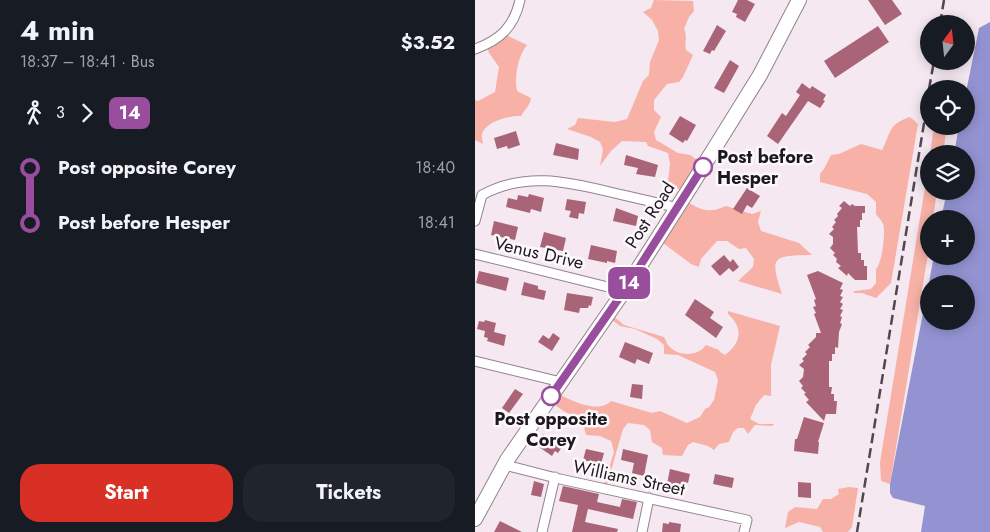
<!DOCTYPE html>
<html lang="en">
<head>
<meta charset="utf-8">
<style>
  body { margin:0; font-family:Jost,sans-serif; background:#20242c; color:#f1f3f6; height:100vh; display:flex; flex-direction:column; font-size:19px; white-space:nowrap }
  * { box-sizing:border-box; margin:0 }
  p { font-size:16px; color:#9ea1a6 }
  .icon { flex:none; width:28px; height:28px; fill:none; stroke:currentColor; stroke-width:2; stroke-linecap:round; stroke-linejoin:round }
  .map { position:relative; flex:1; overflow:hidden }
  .panel { display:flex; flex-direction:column; background:#171b24; width:475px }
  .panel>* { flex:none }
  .badge { padding:0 10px; border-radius:8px; font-size:18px; line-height:32px }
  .needle { width:32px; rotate:15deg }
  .buttons { position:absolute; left:445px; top:15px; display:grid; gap:10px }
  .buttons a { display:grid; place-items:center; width:55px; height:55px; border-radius:50%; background:#171b24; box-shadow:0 2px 12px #0003; font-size:25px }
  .map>.badge { position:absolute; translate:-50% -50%; box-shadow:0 0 0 2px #fff }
  .legs { display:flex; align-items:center; gap:8px; height:55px; padding:0 20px; font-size:16px }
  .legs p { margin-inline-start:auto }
  .headline { display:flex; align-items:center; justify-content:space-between; height:85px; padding:0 20px }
  h1 { font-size:28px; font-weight:700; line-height:38px }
  .cta { display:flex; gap:10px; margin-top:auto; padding:10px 20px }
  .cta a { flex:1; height:58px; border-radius:20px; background:#d93025; color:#fff; font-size:20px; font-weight:700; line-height:58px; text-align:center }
  .cta a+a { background:#20242c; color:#f1f3f6 }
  ul { padding:0 20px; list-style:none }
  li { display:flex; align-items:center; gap:18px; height:55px; font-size:19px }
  li i { display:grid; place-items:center; width:8px; height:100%; margin:0 6px; background:currentColor }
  li i::after { content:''; width:12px; height:12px; margin:-6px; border:4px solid; border-radius:50%; background:#171b24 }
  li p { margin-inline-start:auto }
  li:first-child i { background:linear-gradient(#0000 50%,currentColor 0) }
  li:last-child i { background:linear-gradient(currentColor 50%,#0000 0) }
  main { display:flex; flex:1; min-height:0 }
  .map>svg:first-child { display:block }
  .green { fill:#f8b1a6 }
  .water { fill:#9393d2; fill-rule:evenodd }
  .building { fill:#aa6477 }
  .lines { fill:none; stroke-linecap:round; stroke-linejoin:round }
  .street-casing { stroke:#8f838c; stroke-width:11 }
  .primary-casing { stroke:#8f838c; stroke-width:16 }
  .street { stroke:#fff; stroke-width:9 }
  .primary { stroke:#fff; stroke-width:14 }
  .rail { stroke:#4f484e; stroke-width:2.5; stroke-dasharray:10 5; stroke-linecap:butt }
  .line-1-casing { stroke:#fff; stroke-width:11 }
  .line-1 { stroke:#994d9d; stroke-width:8 }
  .stop-1-dot { fill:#fff; stroke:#994d9d; stroke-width:2.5 }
  .labels { text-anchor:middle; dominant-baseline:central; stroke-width:5; stroke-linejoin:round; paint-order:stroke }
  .stop-label { font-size:18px; font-weight:bold; fill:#1d181c; stroke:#fdf8fc; text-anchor:start }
  .street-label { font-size:18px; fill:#1d181c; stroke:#fdf8fc }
</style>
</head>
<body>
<main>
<section class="panel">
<div class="headline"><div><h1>4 min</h1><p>18:37 – 18:41 · Bus</p></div><b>$3.52</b></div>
<div class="legs"><svg class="icon" aria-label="walk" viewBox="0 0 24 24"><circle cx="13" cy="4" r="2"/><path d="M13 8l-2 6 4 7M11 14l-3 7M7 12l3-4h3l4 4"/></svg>3<svg class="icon" aria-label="forward" viewBox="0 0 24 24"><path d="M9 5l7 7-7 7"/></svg><b class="badge" style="background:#994d9d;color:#fff">14</b></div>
<ul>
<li><i style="color:#994d9d"></i><b>Post opposite Corey</b><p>18:40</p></li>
<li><i style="color:#994d9d"></i><b>Post before Hesper</b><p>18:41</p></li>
</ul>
<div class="cta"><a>Start</a><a>Tickets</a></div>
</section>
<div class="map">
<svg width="515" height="532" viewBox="0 0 515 532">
  <rect width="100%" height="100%" fill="#f5e8f1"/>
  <path class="green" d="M179 0 218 1 219 11 214 17 209 29C213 38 209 41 211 50L218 55 208 77 204 82 192 84 179 100V110L186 117 179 132 181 140 203 153 215 155 228 164 209 193 193 181 195 164 193 153 173 146 171 142 147 141 136 151 125 166 128 149 125 142 116 137 92 129 100 125 103 118 140 122 152 119 168 81 174 75 175 62 184 40 183 31 177 20 168 12 176 8Z
    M29 34 52 45C43 56 39 77 42 91L56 98C55 106 50 109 46 116 35 115 9 122 7 135 6 138 8 141 8 144L0 140V100L3 101 20 92 24 67 14 53 11 43Z
    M435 117 443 124 416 283 401 298 387 293H378L380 291 396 289 401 283V269C407 263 411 232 408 224 407 221 403 217 401 214V202L392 194 345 182V174L349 169 356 155 364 154 386 144 407 150C416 133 413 124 435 117Z
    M459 126H472L468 154H455Z
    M454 163V191H462L458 219H454V250L450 272 415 484 406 481 405 462Z
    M209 199C224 210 233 214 251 206L277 214 286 211 283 222 286 231 324 243 337 255C298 256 294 255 307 294L263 281 278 267 279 259 271 248 264 249 252 241H242L226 259 224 267 216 264 184 240Z
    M253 311 305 326 296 365V396L289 395 281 405 275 419 284 424H299L297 426 280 425 273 434 269 428H263L258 432 254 442 244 444 239 450 233 446 218 442 213 445 207 456 188 455 187 448 177 442 175 430 169 425 153 423 148 429 131 488 128 487 139 452 136 441 125 436 111 435 107 419 90 412 73 400 79 391C92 399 123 415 136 401L177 413 185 411 212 423 225 417 230 409 234 407 239 400 243 380 240 372 203 355 189 354V345L182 339 160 329 145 326 132 316 136 314 149 325 189 337C191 340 192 345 195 347 205 357 223 356 231 345L244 350 245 352 250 355C266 343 269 328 253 314Z
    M374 487 383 488 377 527 373 532H348L345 527 324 522 310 528 313 512 320 507 342 509 348 499H356L364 494 363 489Z"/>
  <path class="water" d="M515 22V532H446L450 506 418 498 415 493V484L459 256H491V219H466L472 191H491V154H479L484 126H491V92L504 28ZM454 284H491V321H454Z"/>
  <path class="building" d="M263 0H272L280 4 270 22 261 17 262 14 257 12Z
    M393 0H417L427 14 410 25Z
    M242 25 251 31 239 51 237 50 235 54 228 51Z
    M403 26 414 42 360 78 349 61Z
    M255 60 264 66 249 93 239 88Z
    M327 83 335 89 337 86 351 95 348 100 350 101 345 108 333 101 303 144 292 136 307 113 311 116 325 95 321 92Z
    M205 116 221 125 212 141 210 140 208 143 194 134Z
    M41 131 45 145 33 149 32 146 22 149 19 138Z
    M81 143 104 149 103 160 78 155Z
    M151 155 183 165 180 177 161 174 163 168 149 165Z
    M272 188 285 196 277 208 272 205 267 214 258 209Z
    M54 194 69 198 66 212 56 209 55 213 31 207 33 198 42 200 43 195 53 197Z
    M92 199 111 202 109 214 104 213 103 219 94 217 96 211 90 210Z
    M369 201 375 206 377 204 380 206H390V213H387V220H385V227H382L383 253H386V260H389V266H392V280H380L373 273 372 276 363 268 366 266 361 262 362 259 358 255 360 253 355 248 358 244V237L354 234 359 229 357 227 361 222 359 220 363 216 362 214 367 208 364 206Z
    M141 208 163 216 161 226 138 221Z
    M19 221 43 227 40 240 16 235Z
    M69 232 91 238 88 251 65 247Z
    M116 245 142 251 140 263 132 261V263L113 259Z
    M249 255 255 262 258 259 264 267 258 272 254 268 245 276 236 266Z
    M4 271 34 278 31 291 1 283Z
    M343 271 368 283 365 289 368 290 365 296 368 297 365 302 368 304 365 309 368 310 365 316 367 317 365 323 367 324 364 332 363 348 360 347V354H357V361H354V387H357L356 394H359V401H362L361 414H351L349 421 331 402 334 400 329 394 331 393 326 388 328 386 324 381 328 377 329 369 324 365 329 361 327 359 332 354 330 352 335 347 333 345 341 337V333H346L339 314 341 313 338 307 341 306 339 300 341 299 332 275Z
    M49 282 63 286V289L71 291 69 300 46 295Z
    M92 293 118 297 116 306 114 305 113 308H105L104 313 89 310Z
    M220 299 239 312 235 318 248 327 241 338 210 315Z
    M10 320 21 323 19 332 31 335 29 346 12 341 13 338 9 337 10 331 2 329 4 321 9 322Z
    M78 333 85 338 77 351 63 342 68 335 74 339Z
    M150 342 178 353 174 364 162 359 160 364 144 357Z
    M157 384 168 385 167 399 155 397Z
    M40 389 48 394 34 413 27 408Z
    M329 417 349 423 343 442H344L343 454 319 451 320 439H322Z
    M68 434 87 447 83 453 80 451 77 456 61 445Z
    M111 449 129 453 126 464 108 460Z
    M148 449 173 455 169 476 157 473 159 463 146 460Z
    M195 469 215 474 213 483 208 482 206 488 192 484Z
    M240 474 259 478 257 488 238 484Z
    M59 481 69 484 66 497 56 495Z
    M323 482 336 483V498L323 497Z
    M88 486 124 494 122 502 145 507 147 499 162 502 158 519 113 509 110 522 143 529 142 532H97L103 505 84 501Z
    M25 521 47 532H19Z
    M194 522 206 524 205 532H187L188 523 194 524Z"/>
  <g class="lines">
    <defs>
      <path id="street" d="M0 49C25 40 39 27 45 0
        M0 221 7 195C49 172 90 181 135 192 157 197 180 202 203 208
        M0 254 149 291
        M0 361 86 382
        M30 465 85 479 272 520 269 532
        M67 532 80 477
        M167 532 174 498"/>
      <path id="primary" d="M0 519 32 460 149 291 216 186 285 75 324 0"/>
    </defs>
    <use href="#street" class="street-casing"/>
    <use href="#primary" class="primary-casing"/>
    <use href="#street" class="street"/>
    <use href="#primary" class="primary"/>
    <path class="rail" d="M465 24 469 0
      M454 89 459 61
      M382 532 454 93"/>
  </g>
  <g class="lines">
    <defs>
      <path id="line-1" d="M76 396 149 291 228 167"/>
    </defs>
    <use href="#line-1" class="line-1-casing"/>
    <use href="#line-1" class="line-1"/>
  </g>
  <g class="stop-1-dot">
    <circle cx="228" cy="167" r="9"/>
    <circle cx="76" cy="396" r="9"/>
  </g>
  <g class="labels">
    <g class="stop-label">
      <text x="242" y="157">Post before<tspan x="242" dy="21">Hesper</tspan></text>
      <text x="76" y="419" text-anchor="middle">Post opposite<tspan x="76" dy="21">Corey</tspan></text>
    </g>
    <g class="street-label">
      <text transform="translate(175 215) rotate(-57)">Post Road</text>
      <text transform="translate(64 253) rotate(13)">Venus Drive</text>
      <text transform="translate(154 478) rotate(12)">Williams Street</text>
    </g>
  </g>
</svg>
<div class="buttons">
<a><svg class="needle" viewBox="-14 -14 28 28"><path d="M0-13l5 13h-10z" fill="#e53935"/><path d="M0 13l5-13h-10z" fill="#9ea1a6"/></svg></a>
<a><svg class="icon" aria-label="locate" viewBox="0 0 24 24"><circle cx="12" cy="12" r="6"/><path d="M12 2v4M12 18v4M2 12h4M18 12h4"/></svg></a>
<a><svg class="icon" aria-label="layers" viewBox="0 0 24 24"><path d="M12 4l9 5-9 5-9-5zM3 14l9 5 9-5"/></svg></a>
<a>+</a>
<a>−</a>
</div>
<b class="badge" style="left:154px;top:283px;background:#994d9d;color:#fff">14</b>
</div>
</main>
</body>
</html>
